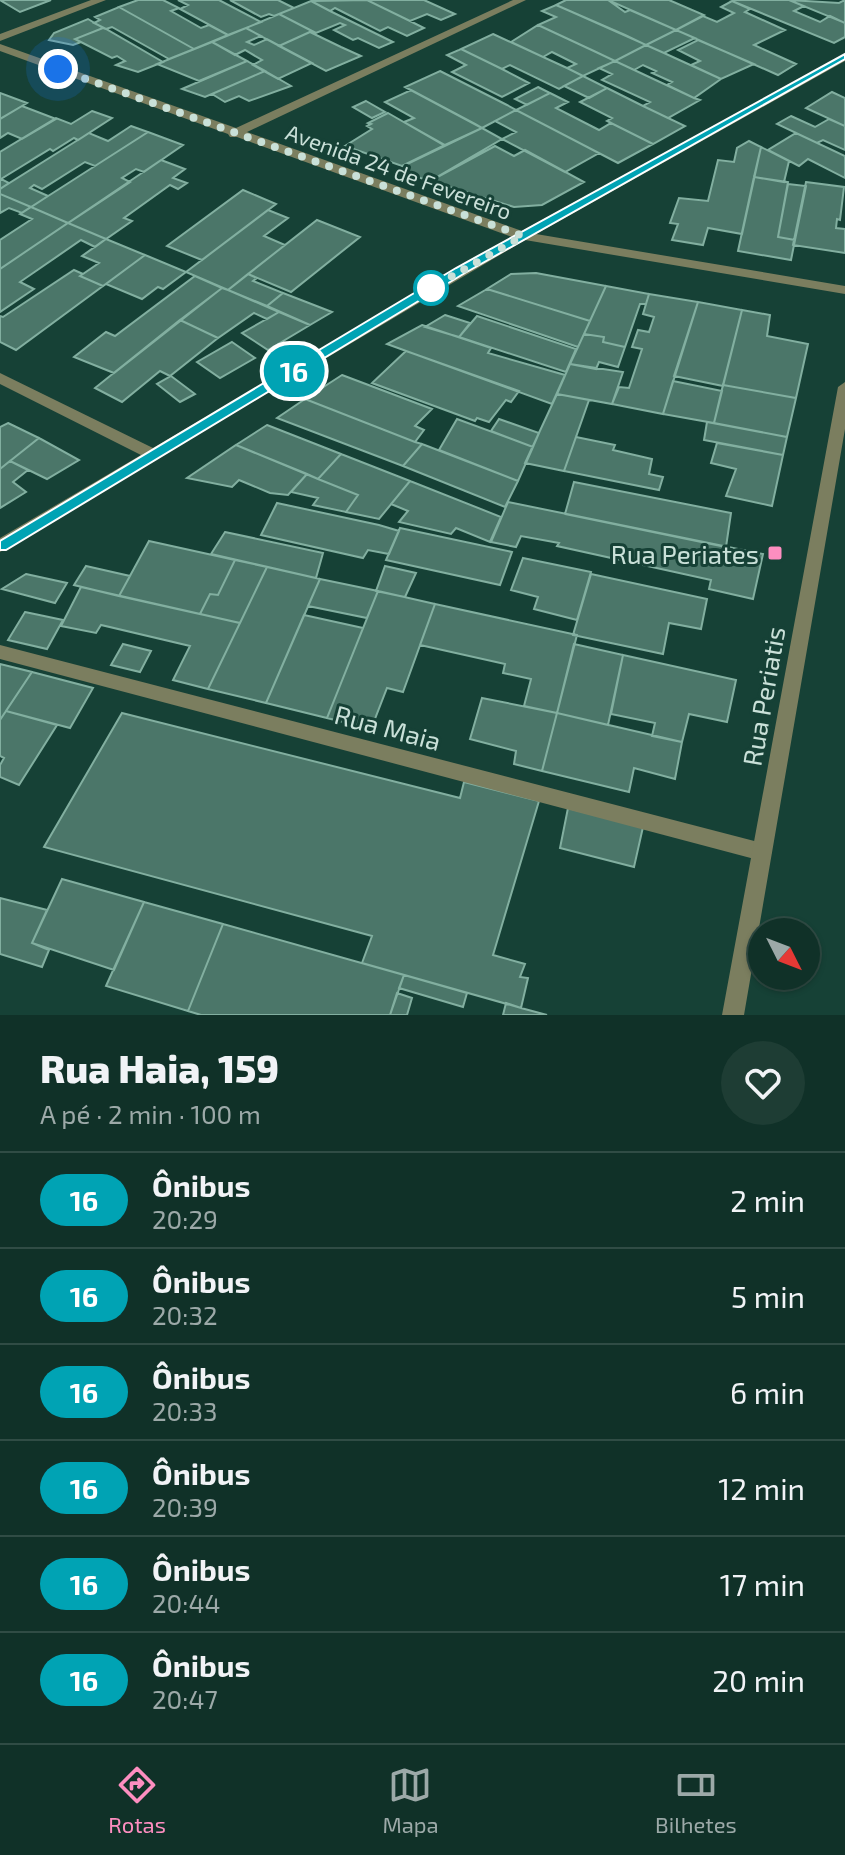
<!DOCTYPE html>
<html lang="pt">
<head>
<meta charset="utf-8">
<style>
  body { margin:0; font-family:"Exo 2",sans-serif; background:#1e3d34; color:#f1f3f6; height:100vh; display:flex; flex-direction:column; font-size:30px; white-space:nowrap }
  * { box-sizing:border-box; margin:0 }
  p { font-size:26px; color:#9ca9a8 }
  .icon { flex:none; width:44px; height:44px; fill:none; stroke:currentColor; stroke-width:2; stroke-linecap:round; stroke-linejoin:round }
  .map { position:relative; height:1015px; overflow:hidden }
  .sheet { display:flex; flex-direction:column; background:#103128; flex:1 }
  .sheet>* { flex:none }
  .badge { padding:0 16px; border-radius:26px; font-size:28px; line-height:52px }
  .needle { width:52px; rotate:132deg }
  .buttons { position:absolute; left:748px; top:918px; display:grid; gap:16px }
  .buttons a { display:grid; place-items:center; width:72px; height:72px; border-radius:50%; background:#103128; box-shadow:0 2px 6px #0004,0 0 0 2px #304c45; font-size:40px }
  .you { position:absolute; width:40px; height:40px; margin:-20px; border:6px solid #fff; border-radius:50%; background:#1a73e8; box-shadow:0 0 0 12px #1a73e833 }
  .map>.badge { position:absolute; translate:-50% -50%; box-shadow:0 0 0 4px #fff }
  .round { display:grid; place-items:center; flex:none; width:84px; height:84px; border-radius:42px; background:#1e3d34 }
  .headline { display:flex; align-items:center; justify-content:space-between; height:136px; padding:0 40px }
  h1 { font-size:38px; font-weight:800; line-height:60px }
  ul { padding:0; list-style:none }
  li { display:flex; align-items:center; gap:24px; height:96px; padding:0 40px; border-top:2px solid #304c45 }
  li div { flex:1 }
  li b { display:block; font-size:30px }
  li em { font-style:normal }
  li .badge { min-width:88px; font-weight:700; text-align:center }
  .dock { display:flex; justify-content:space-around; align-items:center; height:112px; border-top:2px solid #304c45; background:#103128; font-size:22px; color:#9ca9a8 }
  .dock a { display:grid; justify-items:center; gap:4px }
  .dock .active { color:#fd8ec0 }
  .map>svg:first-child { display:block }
  .building { fill:#4b7669; stroke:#82afa0; stroke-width:2 }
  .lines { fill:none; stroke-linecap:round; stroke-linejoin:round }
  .service { fill:#7b7e5f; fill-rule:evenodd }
  .minor { fill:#7b7e5f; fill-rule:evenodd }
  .line { fill:#00a3b4; stroke:#fff; stroke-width:2 }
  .walk { stroke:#c9e0d8; stroke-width:8; stroke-dasharray:0 14.4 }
  .stop-dot { fill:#fff; stroke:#00a3b4; stroke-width:4 }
  .poi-dot { fill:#fd8ec0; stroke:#164136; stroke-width:3 }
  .labels { text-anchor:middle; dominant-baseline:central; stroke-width:6; stroke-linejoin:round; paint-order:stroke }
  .far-street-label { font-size:22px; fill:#c9e0d8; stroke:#164136 }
  .poi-label { font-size:26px; fill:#c9e0d8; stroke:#164136; text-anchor:end }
  .street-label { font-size:26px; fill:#c9e0d8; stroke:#164136 }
</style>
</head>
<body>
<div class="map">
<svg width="845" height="1015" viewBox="0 0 845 1015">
  <rect width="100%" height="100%" fill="#164136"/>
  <path class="building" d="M0 0H51L20 12Z
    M138 0H163L179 8 171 11 201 28 209 25 228 35 194 49 119 7Z
    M178 0H219L261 22 228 35 180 9 188 5Z
    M230 0H278L294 8 274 16 269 14 261 17Z
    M367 0H424L455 14 441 20 427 14 410 21Z
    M367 0 410 21 424 28 407 36 388 27 380 31 335 8 330 11 311 1Z
    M566 0H608L625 12 630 10 676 30 646 45 556 5Z
    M608 0H669L704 15 676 30Z
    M735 0H789L804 6 794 11 820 22 830 16 845 23V37L834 43 732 1Z
    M789 0 839 3 845 0V23Z
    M311 1 330 11 393 42 379 48 358 38 353 40 334 30 345 25 340 23 316 33 279 14Z
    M732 1 750 9 745 12 785 30 754 45 796 64 778 75 676 30 703 16 717 22 734 13 721 7Z
    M556 5 625 35 646 45 615 61 538 25 556 17 542 11Z
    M119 7 194 49 169 59 112 27 106 29 94 23 100 20 95 17Z
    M279 14 312 31 279 46 246 28Z
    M88 19 103 28 75 39 81 42 73 45 49 40 54 33Z
    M538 25 596 52 615 61 583 76 567 68 576 64 552 52 543 57 511 42Z
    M103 28 106 29 163 62 138 72 116 65 125 61 117 56 112 58 75 39Z
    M246 28 261 36 247 42 254 45 267 39 312 63 278 79 253 65 262 60 245 50 235 55 212 42Z
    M676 30 695 38 664 53 646 45Z
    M310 32 341 47 361 56 326 71 279 46Z
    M493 34 567 68 583 76 559 89 510 65 502 69 461 49Z
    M698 40 754 64 721 79 691 65 700 61 678 50Z
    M212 42 247 61 199 81 157 64Z
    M646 45 664 53 721 79 694 98 667 85 672 82 652 73 656 71 643 65 634 70 615 61Z
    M461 49 502 69 529 83 502 97 452 72 466 65 447 55Z
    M247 61 265 71 205 97 182 89Z
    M615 61 694 98 700 100 668 118 643 106 650 102 602 80 612 74 599 68Z
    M265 71 291 86 249 101 239 96 225 102 212 94Z
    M440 71 507 105 516 110 482 128 405 87Z
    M583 76 607 88 589 98 564 86Z
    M538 87 550 93 527 105 515 99Z
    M607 88 643 106 685 126 653 144 607 121 612 118 580 102Z
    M411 90 475 124 482 128 445 145 404 122 414 118 385 102Z
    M832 92 845 98V126L806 108Z
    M0 93 27 103 0 119Z
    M550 93 568 102 556 108 599 130 611 123 653 144 618 163 516 110Z
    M366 101 385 112 372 118 353 107Z
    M22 106 56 119 22 139 8 133 0 138V119Z
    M516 110 599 153 565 172 502 139 516 132 495 121Z
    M92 111 112 118 78 140 74 138 53 151 50 149 1 179 9 183 0 189V152L56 118 71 124Z
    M388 113 442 144 445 145 402 166 345 146 372 129 367 126 371 124 368 123Z
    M791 116 815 127 829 119 845 126V150L823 140 817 143 777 124Z
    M131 126 148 132 95 166 85 162 42 189 34 185 30 188 48 196 31 207 0 194V189L89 133 108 141Z
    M482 128 502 139 430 181 398 171 403 166Z
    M148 132 183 145 144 172 136 169 122 178 130 182 68 223 31 207Z
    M796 133 845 156V178L808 159 799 166 768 150Z
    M749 141 761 147 742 234 708 228 703 245 672 240 678 224 670 223 679 198 708 201 718 160 734 162 737 148Z
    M495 146 514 156 525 150 584 182 542 205 514 207 430 181Z
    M761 147 789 161 784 182 754 177Z
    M161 160 185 169 173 178 187 183 178 189 170 185 124 218 132 221 106 239 68 223Z
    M754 177 788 182 778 237 795 240 791 260 738 251Z
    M806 182 844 187 840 220 837 219 836 228 845 229V253L793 245Z
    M788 184 806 186 795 240 778 237Z
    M243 190 276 204 202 260 167 246Z
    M0 194 31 207 22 213 9 208 0 213Z
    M31 207 68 223 0 269V240L32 219 20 214Z
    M268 210 288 218 264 236 285 245 228 290 186 272Z
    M317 220 360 237 291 292 248 274Z
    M68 223 106 239 95 247 81 240 20 282 34 289 0 312V269Z
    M106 239 145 255 103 286 80 276 99 263 82 256Z
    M145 255 186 272 163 289 158 287 142 299 106 284Z
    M74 270 83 274 80 276 103 286 16 350 0 342V316L3 317Z
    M536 273 606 286 590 321 487 289 511 274Z
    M248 274 257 278 253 281 283 293 267 306 228 290Z
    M195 276 222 288 114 373 74 357 106 332 115 336Z
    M606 286 649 294 646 304H640L625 347 603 342 604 337 584 334Z
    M222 288 228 290 279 312 267 319 254 313 218 338 180 320Z
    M487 289 590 321 578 347 458 306Z
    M283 293 332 312 310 325 267 306Z
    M649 294 698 302 663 414 612 404 619 387 629 388 642 349 632 347 638 330 649 332 654 317 643 314Z
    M698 302 742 310 723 386 674 376Z
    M742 310 770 315 767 336 808 344 796 398 723 385Z
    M279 312 310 325 268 350 242 333Z
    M445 315 470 323 459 337 425 327Z
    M477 316 576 349 566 372 459 337Z
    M180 320 218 338 170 376 160 371 122 402 95 388Z
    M422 325 491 348 488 353 565 375 552 404 387 344Z
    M584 334 604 337 603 342 625 347 618 367 599 362 596 369 570 364Z
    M232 342 255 358 220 378 197 362Z
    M406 351 519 391 511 402 506 400 489 422 477 418 475 421 372 383Z
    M570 364 623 372 612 404 557 394Z
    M342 375 432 409 415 426 424 430 415 442 305 399Z
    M171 376 195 394 180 402 157 384Z
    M673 381 722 391 714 423 663 414Z
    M723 385 796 398 787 437 714 423Z
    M557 394 589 400 564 471 525 463Z
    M305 399 415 442 422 444 403 466 277 418Z
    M457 419 533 447 518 481 439 450Z
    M499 419 539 433 533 447 491 431Z
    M707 422 787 437 783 455 704 440Z
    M8 423 39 438 0 469V427Z
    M267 425 341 454 318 479 236 445Z
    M576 437 615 445 613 450 652 459 649 474 663 477 659 490 564 471Z
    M39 438 79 460 47 479 10 461Z
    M717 443 783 455 772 506 726 496 736 469 711 463Z
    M422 444 518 481 505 507 403 466Z
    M236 445 307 474 288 495 270 493 239 480 232 487 187 478Z
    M341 454 410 481 379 519 346 512 358 495 318 479Z
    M10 461 28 470 13 482 26 492 0 508V469Z
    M307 474 318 479 358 495 346 512 313 505 318 498 291 492Z
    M410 481 501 517 490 542 456 528 451 534 399 522 408 511 391 504Z
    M574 482 731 513 726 547 565 514Z
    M508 502 763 554 753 599 709 589 711 580 557 546 559 543 521 536 516 547 491 542Z
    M277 503 379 525 399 531 389 554 368 550 363 558 261 535Z
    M400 528 512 552 500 585 386 560Z
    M225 532 323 553 316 578 211 554Z
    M149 541 235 560 218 595 210 594 200 614 119 596Z
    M523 558 591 572 577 620 534 609 538 597 511 590Z
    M235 560 267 567 240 623 200 614 210 594 218 595Z
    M86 566 130 576 119 596 74 585Z
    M385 566 416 573 405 597 376 591Z
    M267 567 320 579 266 703 208 689Z
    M26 574 67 583 55 603 2 589Z
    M591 574 707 599 701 629 669 623 663 654 573 635Z
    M320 579 378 591 367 618 308 606Z
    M81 587 240 623 208 689 173 680 190 646 101 625 96 633 61 626Z
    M378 591 435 604 403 692 387 688 371 729 327 718Z
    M435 604 577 635 557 713 524 706 531 679 503 673 505 664 420 645Z
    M25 612 63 620 47 649 8 640Z
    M304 615 363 628 327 718 266 703Z
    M123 644 151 651 140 672 111 665Z
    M574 644 623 655 608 725 557 713Z
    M623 655 736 680 727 722 689 714 682 742 652 736 655 723 611 714Z
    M0 664 32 672 0 720Z
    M32 672 93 688 70 728 6 711Z
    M482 698 557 713 542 771 514 764 516 751 470 739Z
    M6 711 57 725 19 785 0 777V765L4 758 0 756V720Z
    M122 713 460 798 464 782 539 801 493 955 525 964 520 977 528 978 521 1008 362 963 372 936 44 847Z
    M557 713 682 742 675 779 634 768 629 792 542 771Z
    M568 808 643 827 634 867 560 848Z
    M62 879 144 902 114 970 32 943Z
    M0 898 47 910 32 943 49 950 42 967 0 954Z
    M144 902 223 924 188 1011 106 986Z
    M223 924 404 975 390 1015H201L188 1011Z
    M404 975 467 993 463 1007 399 988Z
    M397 993 412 998 407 1015H390Z
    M506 1003 521 1008 547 1015H503Z"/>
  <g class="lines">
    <path class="service" d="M0 645 762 843 769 846 772 852 769 858 762 861 0 659Z"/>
    <path class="minor" d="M91 0H106L0 41V34Z
      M513 0H526L247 132 522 231 845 54V61L536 234 845 286V294L525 240 0 552V538L141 455 0 384V373L153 448 512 237 237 137H230L228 134 0 51V44L236 128Z
      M845 382V429L744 1015H722L838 387Z"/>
  </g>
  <path class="line" d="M845 54V59L465 273 6 550H0V541L456 268Z"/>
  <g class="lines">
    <path class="walk" d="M58 69 523 236 431 288"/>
  </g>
  <circle class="stop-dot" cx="431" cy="288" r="16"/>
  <rect class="poi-dot" x="767" y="545" width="16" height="16" rx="4"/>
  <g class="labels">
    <g class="far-street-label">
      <text transform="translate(399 171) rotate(20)">Avenida 24 de Fevereiro</text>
    </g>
    <g class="poi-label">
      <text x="759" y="553">Rua Periates</text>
    </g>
    <g class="street-label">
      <text transform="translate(763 696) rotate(-80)">Rua Periatis</text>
      <text transform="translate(388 727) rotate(15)">Rua Maia</text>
    </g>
  </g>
</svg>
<div class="buttons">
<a><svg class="needle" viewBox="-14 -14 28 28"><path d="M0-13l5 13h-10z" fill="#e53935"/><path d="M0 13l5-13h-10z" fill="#9ca9a8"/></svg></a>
</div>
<div class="you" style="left:58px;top:69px"></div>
<b class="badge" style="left:294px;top:371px;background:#00a3b4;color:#fff">16</b>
</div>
<section class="sheet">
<div class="headline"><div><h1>Rua Haia, 159</h1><p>A pé · 2 min · 100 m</p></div><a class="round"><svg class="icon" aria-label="heart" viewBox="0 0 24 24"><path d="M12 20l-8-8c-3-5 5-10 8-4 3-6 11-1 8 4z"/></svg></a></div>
<ul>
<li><span class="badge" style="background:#00a3b4;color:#fff">16</span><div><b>Ônibus</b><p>20:29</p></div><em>2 min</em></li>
<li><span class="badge" style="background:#00a3b4;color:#fff">16</span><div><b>Ônibus</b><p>20:32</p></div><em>5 min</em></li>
<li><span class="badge" style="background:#00a3b4;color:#fff">16</span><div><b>Ônibus</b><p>20:33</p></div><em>6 min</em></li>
<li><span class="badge" style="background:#00a3b4;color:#fff">16</span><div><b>Ônibus</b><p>20:39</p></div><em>12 min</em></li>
<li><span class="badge" style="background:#00a3b4;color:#fff">16</span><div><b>Ônibus</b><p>20:44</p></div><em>17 min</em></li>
<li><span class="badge" style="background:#00a3b4;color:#fff">16</span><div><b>Ônibus</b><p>20:47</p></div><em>20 min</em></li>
</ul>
</section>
<nav class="dock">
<a class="active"><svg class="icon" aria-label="directions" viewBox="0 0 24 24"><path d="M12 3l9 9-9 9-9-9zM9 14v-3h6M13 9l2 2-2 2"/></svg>Rotas</a>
<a><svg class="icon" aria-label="map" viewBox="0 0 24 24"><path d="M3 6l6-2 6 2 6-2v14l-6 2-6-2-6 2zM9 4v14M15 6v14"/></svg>Mapa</a>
<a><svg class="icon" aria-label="tickets" viewBox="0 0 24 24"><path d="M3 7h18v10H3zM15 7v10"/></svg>Bilhetes</a>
</nav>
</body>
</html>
